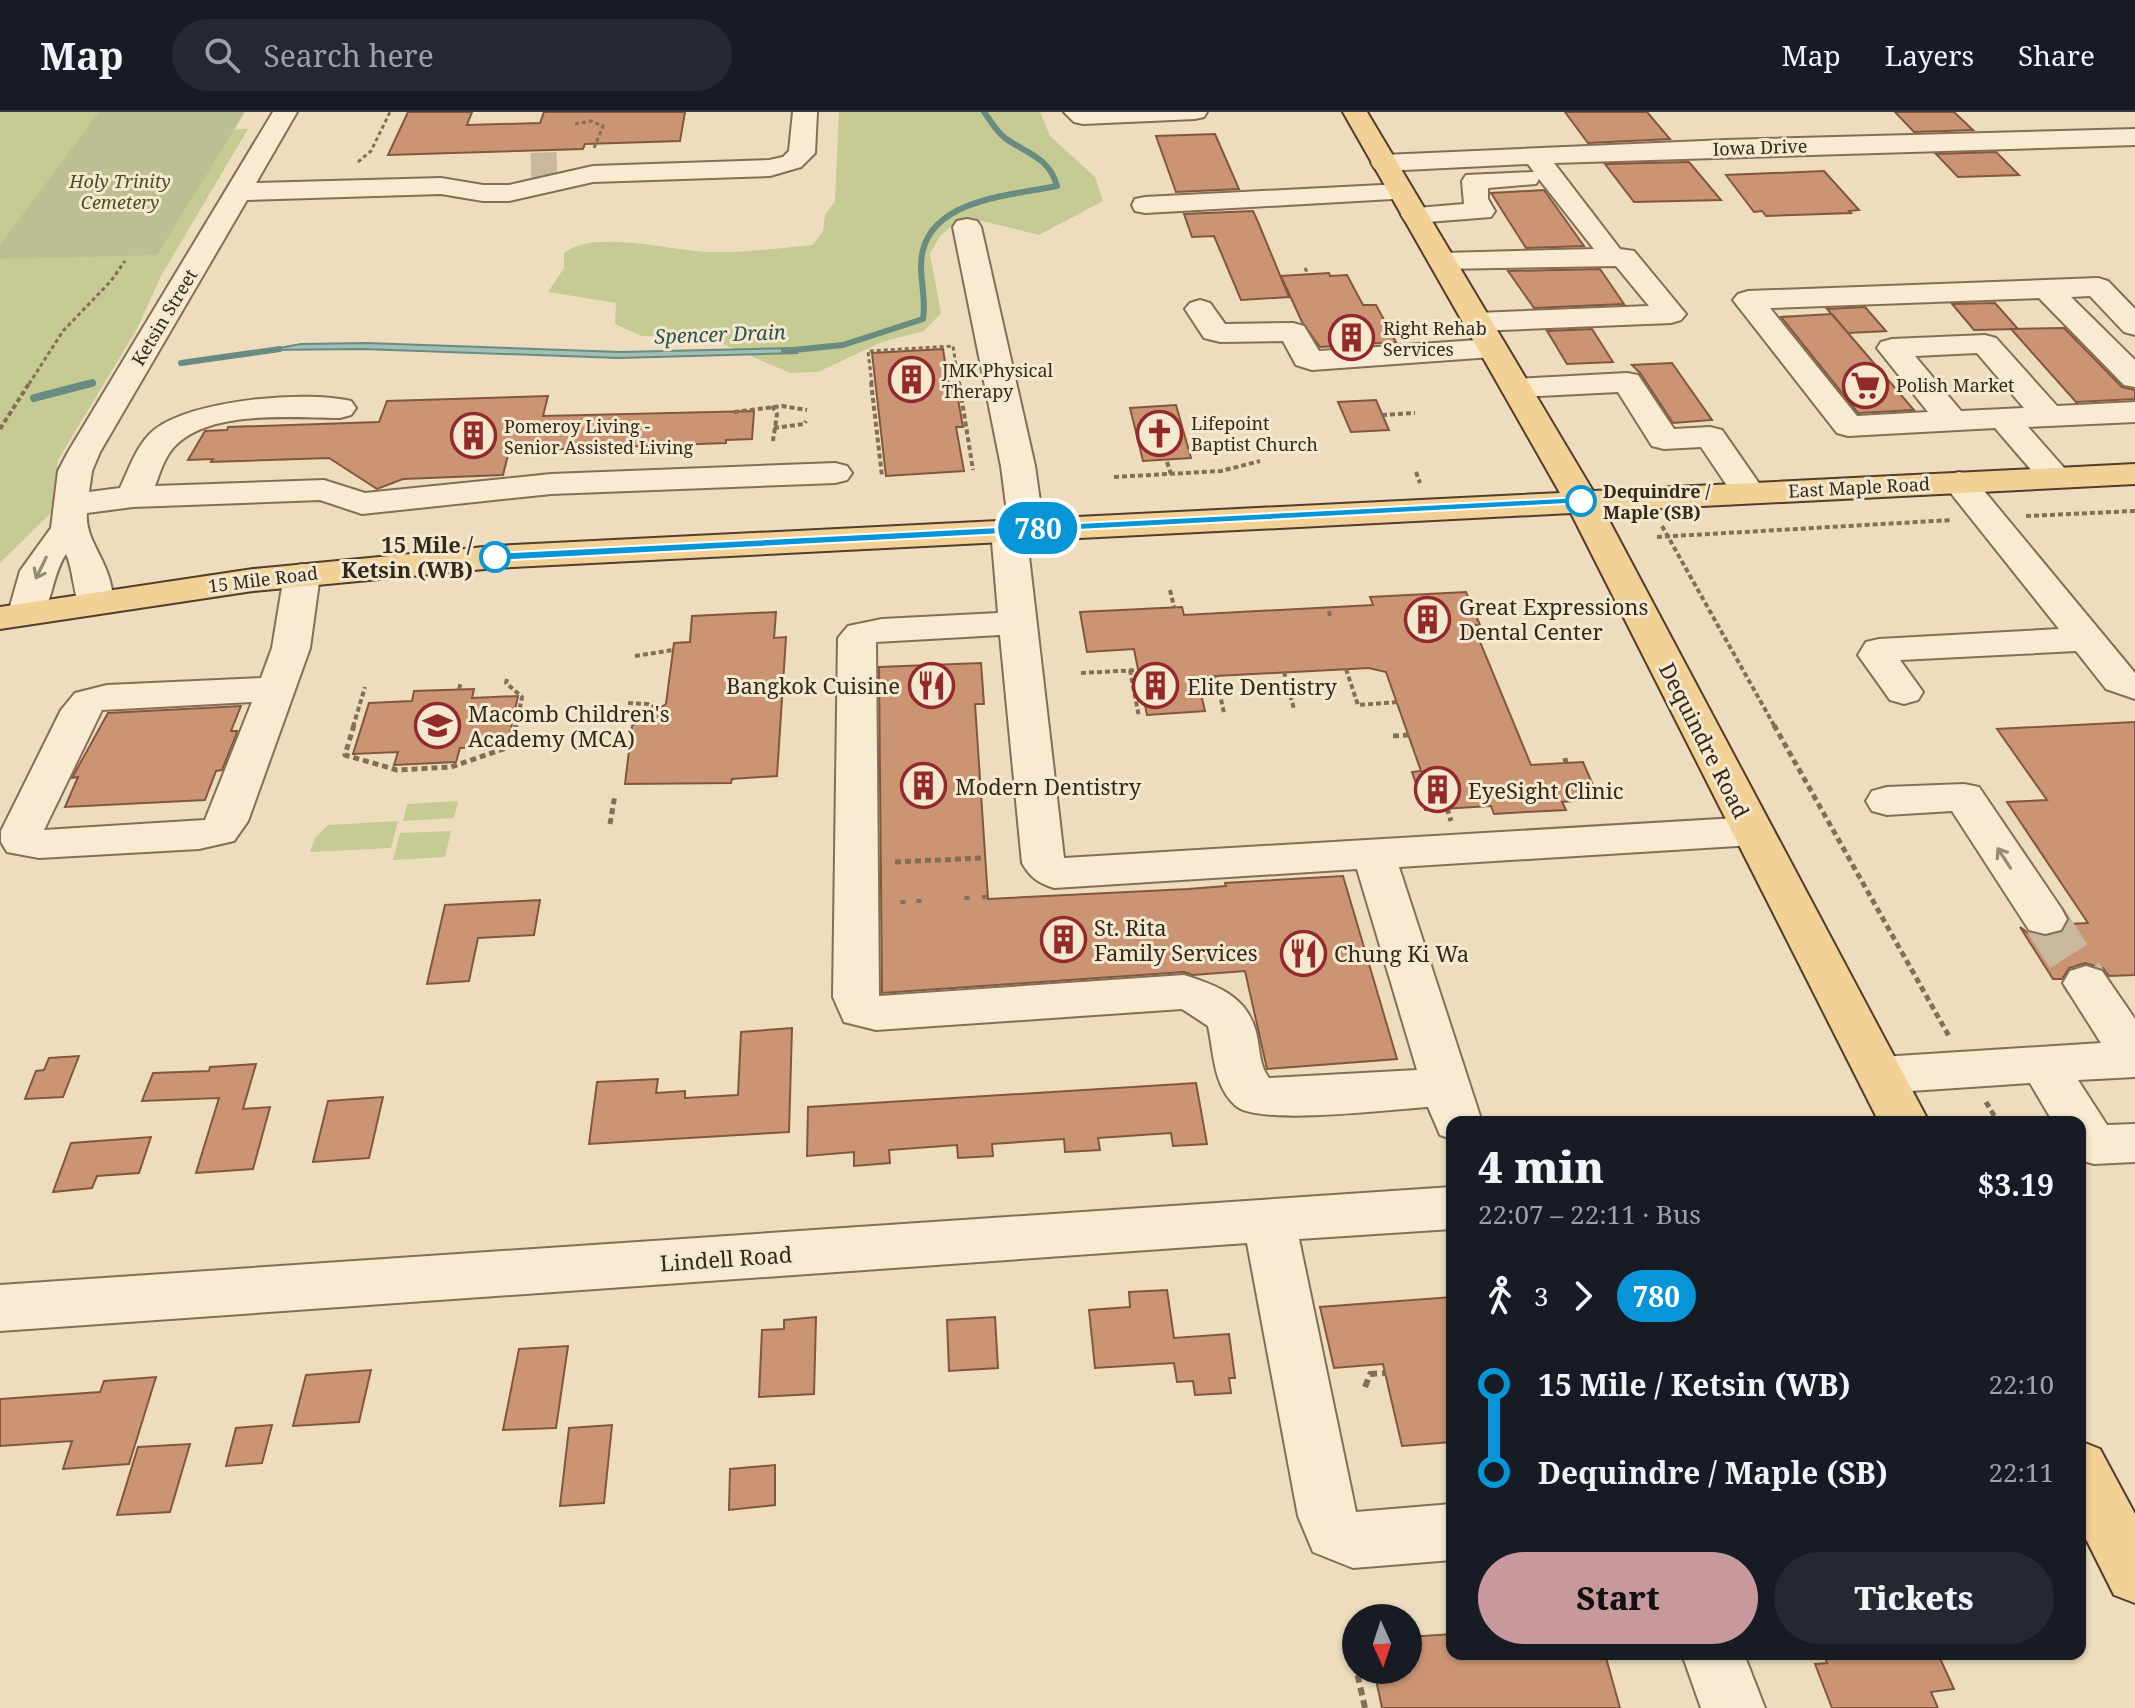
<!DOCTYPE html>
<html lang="en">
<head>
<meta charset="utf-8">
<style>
  body { margin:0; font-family:"Noto Serif",serif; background:#242831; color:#f1f3f6; height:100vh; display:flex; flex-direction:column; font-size:30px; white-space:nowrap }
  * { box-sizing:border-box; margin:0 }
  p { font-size:26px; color:#9ea1a6 }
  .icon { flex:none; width:44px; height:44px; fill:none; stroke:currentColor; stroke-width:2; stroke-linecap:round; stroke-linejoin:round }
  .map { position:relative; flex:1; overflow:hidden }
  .side { position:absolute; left:1446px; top:1004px; width:640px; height:544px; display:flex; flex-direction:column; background:#171b24; border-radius:16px; box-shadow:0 2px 6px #0004 }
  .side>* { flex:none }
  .badge { padding:0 16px; border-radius:26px; font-size:28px; line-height:52px }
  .needle { width:52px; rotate:177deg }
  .buttons { position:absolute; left:1342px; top:1492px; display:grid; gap:16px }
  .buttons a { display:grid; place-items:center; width:80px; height:80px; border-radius:50%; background:#171b24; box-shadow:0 2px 6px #0004; font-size:40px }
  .map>.badge { position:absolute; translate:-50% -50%; box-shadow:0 0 0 4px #fff }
  .legs { display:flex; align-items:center; gap:12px; height:88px; padding:0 32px; font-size:26px }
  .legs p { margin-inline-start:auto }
  .overview { display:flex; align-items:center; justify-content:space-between; height:136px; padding:0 32px }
  h1 { font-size:44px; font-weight:800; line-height:60px }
  .button { display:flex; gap:16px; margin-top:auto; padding:16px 32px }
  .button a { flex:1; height:92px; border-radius:48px; background:#c7989c; color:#111; font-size:32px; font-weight:800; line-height:92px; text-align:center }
  .button a+a { background:#242831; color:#f1f3f6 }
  ul { padding:0 32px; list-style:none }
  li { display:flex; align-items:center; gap:28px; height:88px; font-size:30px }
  li i { display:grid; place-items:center; width:12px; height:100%; margin:0 10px; background:currentColor }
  li i::after { content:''; width:20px; height:20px; margin:-10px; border:6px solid; border-radius:50%; background:#171b24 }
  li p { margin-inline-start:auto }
  li:first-child i { background:linear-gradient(#0000 50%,currentColor 0) }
  li:last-child i { background:linear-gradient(currentColor 50%,#0000 0) }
  header { display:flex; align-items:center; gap:48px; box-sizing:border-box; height:112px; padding:0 40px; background:#171b24; border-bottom:2px solid #363941 }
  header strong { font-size:38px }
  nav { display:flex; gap:44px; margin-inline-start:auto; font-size:28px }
  .search { width:560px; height:72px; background:#242831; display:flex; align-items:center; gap:20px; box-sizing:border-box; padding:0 28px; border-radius:44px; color:#9ea1a6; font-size:30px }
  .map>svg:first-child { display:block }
  .green { fill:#c6ca93 }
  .cemetery { fill:#bbbf92 }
  .water { fill:#a2beb5; stroke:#698c82; stroke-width:2 }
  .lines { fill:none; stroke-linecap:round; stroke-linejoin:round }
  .stream-far1 { stroke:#698c82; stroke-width:6 }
  .stream { stroke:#698c82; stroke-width:8 }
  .building { fill:#cb9574; stroke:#83573e; stroke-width:2 }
  .minor-tunnel-far1 { stroke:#c8b99e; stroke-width:28; stroke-dasharray:28 14; stroke-linecap:butt }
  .minor-tunnel { stroke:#c8b99e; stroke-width:44; stroke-dasharray:44 22; stroke-linecap:butt }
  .minor-casing { stroke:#856e57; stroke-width:4 }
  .major-casing { stroke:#523c2c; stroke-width:4 }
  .path-far3 { stroke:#856e57; stroke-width:3; stroke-dasharray:4 3; stroke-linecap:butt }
  .path-far2 { stroke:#856e57; stroke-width:4; stroke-dasharray:5 3; stroke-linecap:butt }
  .path-far1 { stroke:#856e57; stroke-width:5; stroke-dasharray:6 4; stroke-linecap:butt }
  .path { stroke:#856e57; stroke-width:6; stroke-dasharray:8 5; stroke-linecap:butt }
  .minor { fill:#f8ebd1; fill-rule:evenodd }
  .major { fill:#f1d195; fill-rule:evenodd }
  .oneway { stroke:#968976 }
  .line-1 { fill:#0696d7; stroke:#fff; stroke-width:2 }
  .stop-1-dot { fill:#fff; stroke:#0696d7; stroke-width:4 }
  .labels { text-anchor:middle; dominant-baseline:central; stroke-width:6; stroke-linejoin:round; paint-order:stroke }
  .far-street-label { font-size:18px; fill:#34271c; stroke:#f4e8ce }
  .far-park-label { font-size:18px; font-style:italic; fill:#475023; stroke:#f4e8ce }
  .far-poi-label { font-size:18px; fill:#34271c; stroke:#f4e8ce; text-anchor:start }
  .far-stop-label { font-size:18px; font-weight:bold; fill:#34271c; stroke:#f4e8ce; text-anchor:start }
  .far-water-label { font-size:20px; font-style:italic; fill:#2b5450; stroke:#f4e8ce }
  .stop-label { font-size:22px; font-weight:bold; fill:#34271c; stroke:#f4e8ce; text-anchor:end }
  .poi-label { font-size:22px; fill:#34271c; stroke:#f4e8ce; text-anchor:start }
  .street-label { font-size:22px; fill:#34271c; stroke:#f4e8ce }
</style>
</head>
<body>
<header>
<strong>Map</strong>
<div class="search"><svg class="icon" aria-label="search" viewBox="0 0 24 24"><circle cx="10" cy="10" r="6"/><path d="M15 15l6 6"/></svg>Search here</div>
<nav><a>Map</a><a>Layers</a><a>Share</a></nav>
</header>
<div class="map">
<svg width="2135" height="1596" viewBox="0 0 2135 1596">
  <rect width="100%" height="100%" fill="#edddbe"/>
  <path class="green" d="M0 0H115L126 21 248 17 161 164 137 217 58 348 52 400 0 451Z
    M839 0H1040L1050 24 1095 65 1103 89 1039 123 982 109 953 113 940 124 930 142 941 201 924 219 882 230 818 260 790 261 707 225 642 224 615 212 616 191 548 180 564 156V141C596 117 669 139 709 140 743 141 779 136 813 133L823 119 825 103 835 89Z
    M458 689 454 706 403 709 407 692Z
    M398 709 391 736 310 740 315 726 328 713Z
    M451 719 445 745 393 748 400 721Z"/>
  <path class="cemetery" d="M99 0H245L157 143 0 147V133Z"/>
  <path class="water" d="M367 231 621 240 794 236 797 241 619 246 363 237 268 238 301 232Z"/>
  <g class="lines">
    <path class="stream-far1" d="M784 239 843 233 923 207C927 184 917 160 923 138 936 86 1015 83 1057 74 1049 45 1027 42 1005 26 996 19 991 9 984 0
      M181 251 280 237
      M88 272 92 271"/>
    <path class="stream" d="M34 286 92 271"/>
  </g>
  <path class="building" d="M408 0H472L467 13 540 11 544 0H685L680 29 585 32 583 37 388 43Z
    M1565 0H1647L1670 27 1588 31Z
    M1895 0H1954L1973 18 1914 20Z
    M1215 22 1239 77 1176 80 1156 24Z
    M1996 40 2019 63 1958 65 1936 42Z
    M1689 50 1721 88 1634 90 1605 52Z
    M1824 59 1859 98 1849 99 1851 101 1766 104 1762 99 1754 100 1726 63Z
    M1544 78 1584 134 1526 136 1491 81Z
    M1253 99 1258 110 1289 185 1241 188 1214 124 1192 125 1184 102Z
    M1600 157 1624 192 1534 196 1508 159Z
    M1329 161 1330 164 1347 163 1363 193H1376L1396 230 1320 235 1302 210 1281 164Z
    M1995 191 2018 217 1974 218 1952 192Z
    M1865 195 1886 219 1848 221 1827 197Z
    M1832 202 1848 221 1914 298 1858 301 1781 205Z
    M2064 216 2122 275 2135 278V287L2076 290 2011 217Z
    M1592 217 1613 250 1567 252 1547 219Z
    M943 237 949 275H955L958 287 963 315H956L964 359 886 364 872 241Z
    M1672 251 1712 308 1673 311 1640 261 1632 253Z
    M548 284 543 304 754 299 752 327 726 328V331L509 339 503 363 403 367 377 377 329 346 211 350 213 347 188 348 205 319 227 318 228 315 379 310 387 289Z
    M1376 288 1389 318 1351 320 1338 290Z
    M1176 293 1191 346 1143 349 1130 296Z
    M1466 480 1480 513H1473L1531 653 1583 650 1599 687 1562 690 1566 698 1526 700 1494 702 1491 694 1425 698 1412 660 1421 659 1386 560 1369 556 1197 565 1205 599 1147 603 1134 537 1087 540 1080 500 1182 495 1184 503 1373 493 1370 485Z
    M776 500 774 526 786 525 777 664 732 667 731 671 625 672 632 614 666 592 674 531 690 530 692 504Z
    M981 551 984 592H975L988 787 1188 777 1226 774 1225 771 1343 764 1397 947 1267 957 1245 859 1193 863 1184 860 882 881 879 555Z
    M474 577 472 586 518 584 507 634 460 636 456 650 394 653 398 640 353 642 369 591 412 589 414 579Z
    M241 594 231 619H237L236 623 222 658 216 659 205 688 65 695 78 665 72 666 108 601Z
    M2135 610V863L2109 864 2103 856 2085 851 2069 856 2062 867H2053L2020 815 2028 821 2046 825 2062 821 2068 812 2088 811 2007 690 2047 688 1997 617Z
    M540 788 534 823 478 826 469 869 427 872 445 793Z
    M792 916 789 1020 589 1032 597 970 658 967 656 981 685 979V986L738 983 741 920Z
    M79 944 63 985 25 987 36 959 44 958 49 946Z
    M256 952 243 997 270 995 253 1057 196 1061 219 986 142 989 153 961 209 959 210 955Z
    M1196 971 1207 1032 1173 1034 1171 1021 1098 1026 1100 1038 1065 1040 1064 1027 992 1032 993 1044 958 1046 957 1033 889 1038 890 1051 854 1054V1040L807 1044 808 995Z
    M383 985 369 1046 313 1050 328 989Z
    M151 1025 139 1061 97 1064 92 1076 53 1080 71 1031Z
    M1167 1178 1174 1226 1229 1222 1235 1266H1229L1231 1281 1195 1283 1193 1269 1177 1270 1174 1251 1095 1256 1089 1198 1130 1195 1129 1180Z
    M1452 1185V1330L1402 1334 1383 1252 1334 1256 1320 1195Z
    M816 1205 814 1282 759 1285 762 1218 784 1217V1208Z
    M995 1205 998 1256 949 1259 947 1208Z
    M568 1234 556 1316 503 1318 519 1237Z
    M371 1258 359 1310 293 1314 306 1263Z
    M156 1265 129 1352 63 1357 72 1329 0 1334V1287L100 1280 104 1269Z
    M272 1313 262 1351 226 1354 236 1316Z
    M612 1313 604 1391 560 1394 569 1316Z
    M190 1332 170 1400 117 1403 138 1335Z
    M775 1353V1393L729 1398 730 1357Z
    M1452 1522V1542H1605L1620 1596H1382L1374 1558H1408V1525Z
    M1824 1542H1938L1954 1577 1931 1580 1938 1596H1832L1815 1552 1827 1551Z"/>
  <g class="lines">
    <path class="minor-tunnel-far1" d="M531 55 557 54"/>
    <path class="minor-tunnel" d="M2045 807 2086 871"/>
    <defs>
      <path id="minor" d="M273 0H297L256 71 441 66 483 73H509L593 54 769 48 783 45 789 39 793 0H817L815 41 801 55 770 64 593 70 509 89H483L441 82 247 88 100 340 92 359 89 380 120 376C129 357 137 332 154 318 192 288 305 278 351 289L356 296 351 303 340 306C292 306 209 297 174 335 164 346 160 361 155 374L324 368 365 381 551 362 835 351 847 354 852 361 847 368 835 371 551 382 362 402 320 388 133 395 87 401C84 430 113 451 113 490L108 498 95 501 82 498C73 485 74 459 66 442 52 463 53 489 39 509L26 512 13 509 8 501 20 459 51 416 58 359 68 340Z
        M1064 0H1207L1204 5 1195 7 1083 12 1074 10Z
        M2135 17V33L1554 51 1620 137 1634 139 1681 196 1686 202 1681 208 1671 211 1477 219 1466 216 1462 210 1466 204 1477 201 1649 194 1616 154 1442 157 1432 155 1428 149 1432 143 1442 141 1594 137 1539 67 1536 72 1488 76V87L1495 99 1491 105 1415 111 1405 109 1401 103 1405 97 1464 92 1462 69 1466 63 1534 60 1528 52 1384 59 1375 57 1371 51 1375 45 1384 43 1726 28Z
        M1401 72 1410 74 1414 80 1410 86 1145 101 1135 99 1132 93 1135 87 1145 85Z
        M967 107 977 109 981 115 1035 354 1044 417 1039 424 1027 427 1064 746 1753 705 1768 709 1774 719 1768 729 1753 733 1399 755 1482 1010H1452V1027L1440 1023 1428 995C1393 997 1259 1014 1236 994 1213 974 1214 941 1208 914L1182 897 876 918 844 910 833 885 838 526 848 514 882 507 998 501 991 418 996 411 1008 408 1001 354 953 115 957 109ZM1000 523 1022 751C1030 765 1038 771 1054 776L1357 757 1417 958 1269 966C1261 956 1260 943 1258 930 1252 887 1222 875 1184 863L879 884 876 530Z
        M2098 166 2108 169 2135 197V223L2124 220 2090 184 2071 185 2135 248V275L2124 273 2039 186 1770 196 1857 304 1928 300 1877 236 1881 230 1892 227 1985 223 1996 226 2057 294 2135 290V310L2028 315 2073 366 2068 373 2056 376 2044 373 1995 316 1848 324 1837 321 1733 188 1738 182 1748 179ZM1977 241 2024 296 1961 299 1915 244Z
        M1200 188 1210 191 1225 212 1293 211 1304 214 1319 239 1492 227 1503 230 1507 236 1503 242 1492 245 1312 258 1296 253 1283 229 1220 230 1204 226 1185 197 1190 191Z
        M1627 261 1638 263 1674 317 1710 315 1722 318 1765 380 1760 387 1748 390 1736 387 1701 335 1664 337 1652 334 1618 280 1517 285 1506 283 1501 276 1506 269 1517 267Z
        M1959 360 1971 363 2135 561V587L2106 577 2076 539 1900 548 1923 580 1918 588 1904 592 1890 588 1858 543 1866 530 1879 527 2059 517 1942 370 1947 363Z
        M302 452 315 455 320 463 310 536 248 709 234 729 199 737 39 746 7 740 1 730V719L61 598 75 581 107 573 261 566 272 536 284 463 289 455ZM252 590 205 708 44 718 102 598Z
        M1964 672 1979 675 2061 796 2067 807 2061 818 2045 822 2029 818 1952 699 1887 703 1872 699 1866 689 1872 679 1887 675Z
        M2086 854 2102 859 2135 907V965L2078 968 2107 1013 2135 1012V1050L2094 1052 2080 1048V1010H2053L2030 971 1881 981 1864 976 1857 963 1864 950 1881 945 2101 931 2063 871 2070 859Z
        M1452 1075V1117L1299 1127 1356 1400 1452 1392V1448L1353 1456 1313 1440 1298 1404 1247 1131 0 1219V1173Z
        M1682 1542H1744L1765 1596H1701Z"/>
      <path id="major" d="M1343 0H1367L1593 379 2135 352V372L1604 399 1929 1010H1879L1571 401 495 456 253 479 0 517V495L253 457 495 434 1560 381Z
        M2080 1329 2100 1337 2135 1402V1491L2114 1483 2080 1415Z"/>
    </defs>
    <use href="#minor" class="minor-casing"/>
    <use href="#major" class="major-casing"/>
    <path class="path-far3" d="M575 12 591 9 603 14 594 36
      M358 50 371 39 390 0
      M1305 156 1308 162
      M29 272 63 219 111 169 125 149
      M872 272 868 239 953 234 959 272"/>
    <path class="path-far2" d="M871 270 882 364
      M959 270 973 358
      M772 294 777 302 773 329
      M734 300 782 294 807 298
      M1382 303 1415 301
      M774 316 804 312 806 309
      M0 317 30 270
      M1167 350 1171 362
      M1416 360 1420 371
      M1114 365 1221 359 1260 349
      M2026 404 2135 399
      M1662 414 1775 615
      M1657 425 1952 408
      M1170 478 1174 495
      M1329 499 1330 504
      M635 544 673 538
      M1346 557 1358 593 1398 590
      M1130 558 1139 605
      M1284 560 1294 597
      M1081 561 1138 558
      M1216 564 1224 601
      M507 567 506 571 522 585 516 615
      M459 577 461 570
      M628 591 648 592 658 597
      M353 615 365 575"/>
    <path class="path-far1" d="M354 613 345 643 397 658 451 655 512 634 516 613
      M1774 613 1950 926
      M1393 624 1409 623
      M1565 646 1566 651
      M1447 696 1451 709
      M610 712 615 683
      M895 750 982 746
      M984 783 985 787
      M967 784V788
      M919 787V791
      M903 788V792
      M1986 990 1998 1010"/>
    <path class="path" d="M1365 1275 1370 1262 1385 1261
      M1605 1544 1635 1542
      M1365 1596 1358 1565 1376 1563"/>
    <use href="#minor" class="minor"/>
    <use href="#major" class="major"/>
  </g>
  <defs><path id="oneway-shaft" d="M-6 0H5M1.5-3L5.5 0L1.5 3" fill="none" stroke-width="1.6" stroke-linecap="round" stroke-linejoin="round" transform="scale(2)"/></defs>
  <g class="oneway">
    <use href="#oneway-shaft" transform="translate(41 456) rotate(116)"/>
    <use href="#oneway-shaft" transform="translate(2004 746) rotate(-123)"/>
  </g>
  <path class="line-1" d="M1581 385 1585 386V391L495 449 489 445 495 441Z"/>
  <defs>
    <symbol id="building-ring" viewBox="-11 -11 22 22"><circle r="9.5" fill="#f4e8ce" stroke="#93282d" stroke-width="1.5"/><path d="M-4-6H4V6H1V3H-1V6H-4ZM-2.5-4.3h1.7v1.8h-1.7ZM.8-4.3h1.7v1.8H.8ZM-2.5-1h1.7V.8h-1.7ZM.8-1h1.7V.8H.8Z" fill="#93282d"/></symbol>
    <symbol id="supermarket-ring" viewBox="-11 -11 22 22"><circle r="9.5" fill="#f4e8ce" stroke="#93282d" stroke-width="1.5"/><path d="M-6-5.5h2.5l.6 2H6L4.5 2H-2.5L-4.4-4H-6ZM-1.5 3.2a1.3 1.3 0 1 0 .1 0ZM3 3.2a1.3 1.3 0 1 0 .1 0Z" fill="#93282d"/></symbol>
    <symbol id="church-ring" viewBox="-11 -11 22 22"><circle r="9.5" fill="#f4e8ce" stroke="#93282d" stroke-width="1.5"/><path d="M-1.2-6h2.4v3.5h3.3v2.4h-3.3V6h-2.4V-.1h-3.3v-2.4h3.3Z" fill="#93282d"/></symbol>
    <symbol id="restaurant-ring" viewBox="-11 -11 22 22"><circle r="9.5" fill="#f4e8ce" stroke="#93282d" stroke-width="1.5"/><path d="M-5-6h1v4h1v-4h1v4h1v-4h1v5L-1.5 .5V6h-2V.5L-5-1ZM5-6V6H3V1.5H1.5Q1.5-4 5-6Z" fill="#93282d"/></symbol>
    <symbol id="school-ring" viewBox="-11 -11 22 22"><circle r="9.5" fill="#f4e8ce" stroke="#93282d" stroke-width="1.5"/><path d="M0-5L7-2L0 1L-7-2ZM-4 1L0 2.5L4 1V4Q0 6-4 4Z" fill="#93282d"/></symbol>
  </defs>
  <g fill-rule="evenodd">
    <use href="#building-ring" x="1326" y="200" width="51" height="51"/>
    <use href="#building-ring" x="886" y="242" width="51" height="51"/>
    <use href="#supermarket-ring" x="1840" y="248" width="51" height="51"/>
    <use href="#church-ring" x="1134" y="296" width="51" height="51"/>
    <use href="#building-ring" x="448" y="298" width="51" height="51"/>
    <use href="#building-ring" x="1402" y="482" width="51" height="51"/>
    <use href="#restaurant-ring" x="906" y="548" width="51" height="51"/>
    <use href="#building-ring" x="1130" y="548" width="51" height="51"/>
    <use href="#school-ring" x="412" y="588" width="51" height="51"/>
    <use href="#building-ring" x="898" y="648" width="51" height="51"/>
    <use href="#building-ring" x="1412" y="652" width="51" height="51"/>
    <use href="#building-ring" x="1038" y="802" width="51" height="51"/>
    <use href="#restaurant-ring" x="1278" y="816" width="51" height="51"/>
  </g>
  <g class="stop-1-dot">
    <circle cx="1581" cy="389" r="14"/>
    <circle cx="495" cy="445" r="14"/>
  </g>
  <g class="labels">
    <g class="far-street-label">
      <text transform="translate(1760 35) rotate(-2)">Iowa Drive</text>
      <text transform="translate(164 205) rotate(-59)">Ketsin Street</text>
      <text transform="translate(1859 375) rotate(-3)">East Maple Road</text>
      <text transform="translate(263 467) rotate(-7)">15 Mile Road</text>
    </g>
    <g class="far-park-label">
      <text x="120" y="69">Holy Trinity<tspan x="120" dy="21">Cemetery</tspan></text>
    </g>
    <g class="far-poi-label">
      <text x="1383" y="216">Right Rehab<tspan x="1383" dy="21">Services</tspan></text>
      <text x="942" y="258">JMK Physical<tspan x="942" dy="21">Therapy</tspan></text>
      <text x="1896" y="273">Polish Market</text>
      <text x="1191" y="311">Lifepoint<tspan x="1191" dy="21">Baptist Church</tspan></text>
      <text x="504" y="314">Pomeroy Living -<tspan x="504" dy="21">Senior Assisted Living</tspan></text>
    </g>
    <g class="far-stop-label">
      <text x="1603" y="379">Dequindre /<tspan x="1603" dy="21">Maple (SB)</tspan></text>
    </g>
    <g class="far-water-label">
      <text transform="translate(720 222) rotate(-2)">Spencer Drain</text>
    </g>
    <g class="stop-label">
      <text x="473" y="432">15 Mile /<tspan x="473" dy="25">Ketsin (WB)</tspan></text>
    </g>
    <g class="poi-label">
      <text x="1459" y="494">Great Expressions<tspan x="1459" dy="25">Dental Center</tspan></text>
      <text x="900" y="573" text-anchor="end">Bangkok Cuisine</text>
      <text x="1187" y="574">Elite Dentistry</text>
      <text x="468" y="601">Macomb Children's<tspan x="468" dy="25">Academy (MCA)</tspan></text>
      <text x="955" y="674">Modern Dentistry</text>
      <text x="1468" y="678">EyeSight Clinic</text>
      <text x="1094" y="815">St. Rita<tspan x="1094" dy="25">Family Services</tspan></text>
      <text x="1334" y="841">Chung Ki Wa</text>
    </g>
    <g class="street-label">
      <text transform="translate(1705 628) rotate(63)">Dequindre Road</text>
      <text transform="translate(726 1146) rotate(-4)">Lindell Road</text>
    </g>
  </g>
</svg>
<div class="buttons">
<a><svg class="needle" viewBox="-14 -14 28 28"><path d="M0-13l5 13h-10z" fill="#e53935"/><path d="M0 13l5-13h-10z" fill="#9ea1a6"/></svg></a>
</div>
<b class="badge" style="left:1038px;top:416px;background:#0696d7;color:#fff">780</b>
<section class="side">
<div class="overview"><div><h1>4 min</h1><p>22:07 – 22:11 · Bus</p></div><b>$3.19</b></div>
<div class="legs"><svg class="icon" aria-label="walk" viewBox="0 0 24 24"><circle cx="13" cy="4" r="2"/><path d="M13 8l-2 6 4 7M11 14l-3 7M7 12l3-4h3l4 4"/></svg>3<svg class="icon" aria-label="forward" viewBox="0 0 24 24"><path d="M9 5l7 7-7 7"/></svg><b class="badge" style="background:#0696d7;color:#fff">780</b></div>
<ul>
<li><i style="color:#0696d7"></i><b>15 Mile / Ketsin (WB)</b><p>22:10</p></li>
<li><i style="color:#0696d7"></i><b>Dequindre / Maple (SB)</b><p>22:11</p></li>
</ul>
<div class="button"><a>Start</a><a>Tickets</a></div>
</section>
</div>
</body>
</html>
